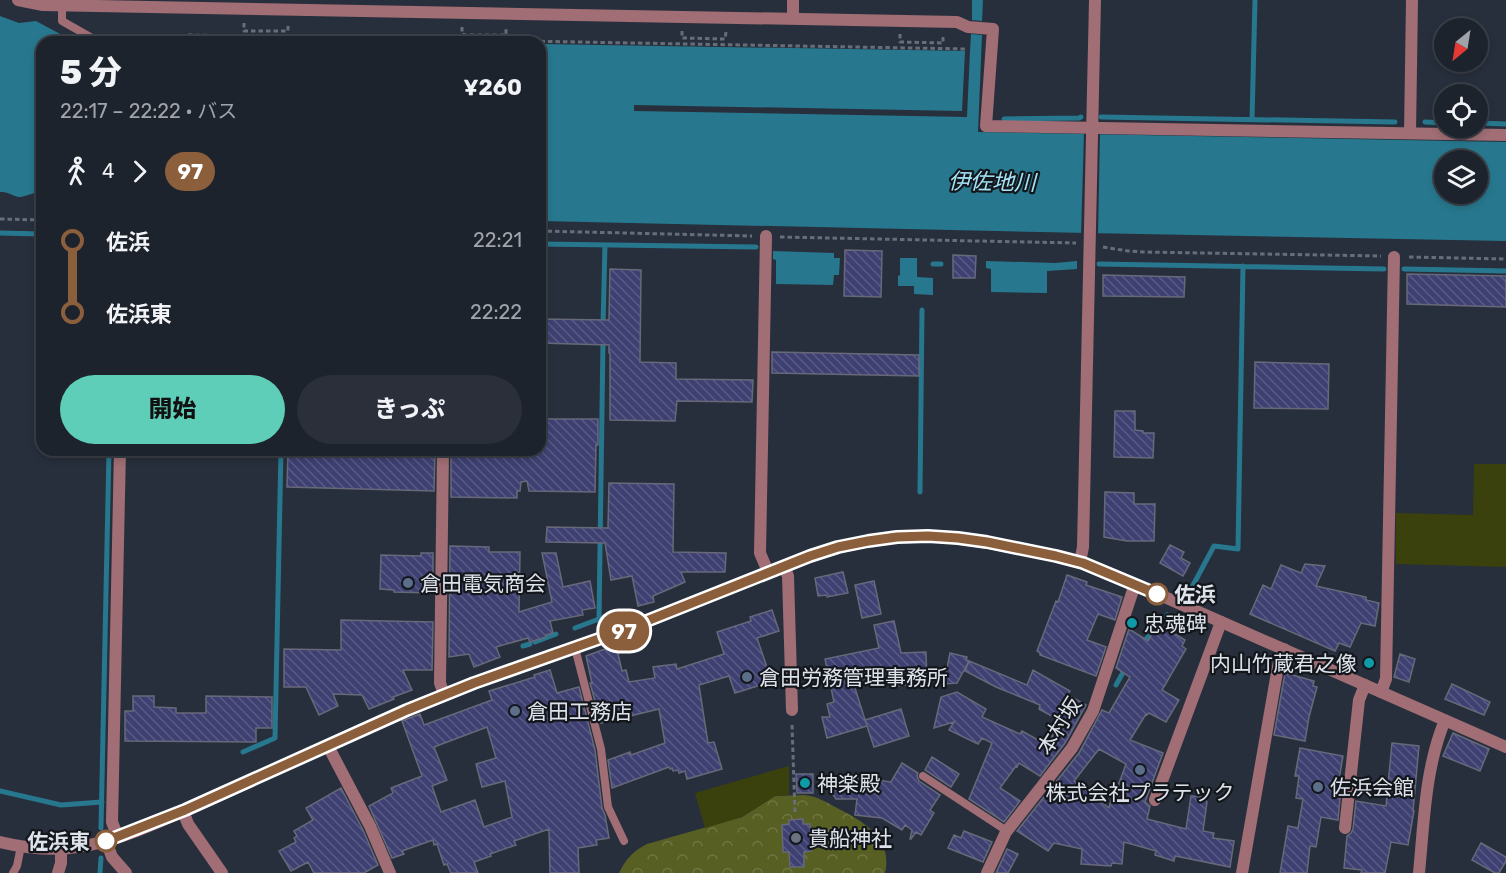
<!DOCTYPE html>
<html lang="ja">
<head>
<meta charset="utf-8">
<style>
  body { margin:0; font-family:Rubik,"Noto Sans JP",sans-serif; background:#2a2f39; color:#f1f3f6; height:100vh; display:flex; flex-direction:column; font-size:22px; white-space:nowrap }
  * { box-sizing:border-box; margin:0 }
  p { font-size:20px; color:#a0a4aa }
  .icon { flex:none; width:33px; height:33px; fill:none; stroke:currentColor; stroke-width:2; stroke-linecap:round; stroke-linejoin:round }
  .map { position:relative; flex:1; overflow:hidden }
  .sheet { position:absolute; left:36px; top:36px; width:510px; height:420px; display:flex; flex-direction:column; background:#1d232d; border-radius:18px; box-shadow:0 3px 9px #0003,0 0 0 2px #3b4049 }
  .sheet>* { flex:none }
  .badge { padding:0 12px; border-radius:20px; font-size:21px; line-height:39px }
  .needle { width:39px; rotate:210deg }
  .fabs { position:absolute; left:1434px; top:18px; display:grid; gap:12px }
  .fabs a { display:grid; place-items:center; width:54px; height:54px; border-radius:50%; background:#1d232d; box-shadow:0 3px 9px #0003,0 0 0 2px #3b4049; font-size:30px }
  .map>.badge { position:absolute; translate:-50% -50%; box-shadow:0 0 0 3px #fff }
  .legs { display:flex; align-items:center; gap:9px; height:66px; padding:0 24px; font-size:20px }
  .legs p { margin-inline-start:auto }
  .summary { display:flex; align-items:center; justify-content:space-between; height:102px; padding:0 24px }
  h1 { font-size:33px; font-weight:800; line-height:45px }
  .primary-button { display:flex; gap:12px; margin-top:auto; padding:12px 24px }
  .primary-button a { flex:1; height:69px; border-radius:36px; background:#5eceb8; color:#111; font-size:24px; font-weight:800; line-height:69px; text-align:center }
  .primary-button a+a { background:#2a2f39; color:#f1f3f6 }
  ul { padding:0 24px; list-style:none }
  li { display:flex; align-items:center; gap:21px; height:72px; font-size:22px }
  li i { display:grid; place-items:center; width:9px; height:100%; margin:0 8px; background:currentColor }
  li i::after { content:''; width:15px; height:15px; margin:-8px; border:4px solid; border-radius:50%; background:#1d232d }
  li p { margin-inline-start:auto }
  li:first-child i { background:linear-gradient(#0000 50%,currentColor 0) }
  li:last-child i { background:linear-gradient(currentColor 50%,#0000 0) }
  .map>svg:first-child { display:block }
  .forest { fill:url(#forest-crowns) }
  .park { fill:#3b410d }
  .water { fill:#27788e; fill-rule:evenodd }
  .pier { fill:#272f3c }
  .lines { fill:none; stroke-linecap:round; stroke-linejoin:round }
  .stream { stroke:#27788e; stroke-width:5 }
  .building { fill:url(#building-back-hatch); stroke:#67697a; stroke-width:1.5; fill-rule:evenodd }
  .path { stroke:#676e79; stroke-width:3; stroke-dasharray:4.5 3; stroke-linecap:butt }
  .service { stroke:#a06e74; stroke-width:8 }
  .minor { stroke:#a06e74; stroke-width:12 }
  .tertiary { stroke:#a06e74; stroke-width:12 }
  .line-1-casing { stroke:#fff; stroke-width:14 }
  .line-1 { stroke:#8b5e3c; stroke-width:9 }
  .service-dot { fill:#5c6f8a; stroke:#13171c; stroke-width:2 }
  .stop-1-dot { fill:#fff; stroke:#8b5e3c; stroke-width:3 }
  .culture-dot { fill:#0f9aa8; stroke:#13171c; stroke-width:2 }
  .worship-dot { fill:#6b7280; stroke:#13171c; stroke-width:2 }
  .labels { text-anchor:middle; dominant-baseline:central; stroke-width:4.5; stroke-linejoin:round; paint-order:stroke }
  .poi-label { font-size:21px; fill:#dee3eb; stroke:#13171c; text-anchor:start }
  .stop-label { font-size:21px; font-weight:bold; fill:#dee3eb; stroke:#13171c; text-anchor:start }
  .street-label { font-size:21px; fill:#dee3eb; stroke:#13171c }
  .water-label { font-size:22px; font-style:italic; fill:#a4e2f6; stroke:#13171c }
</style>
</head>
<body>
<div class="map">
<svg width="1506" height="873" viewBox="0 0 1506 873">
  <defs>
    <pattern id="forest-crowns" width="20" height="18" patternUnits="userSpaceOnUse" patternTransform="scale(1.5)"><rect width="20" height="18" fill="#575f23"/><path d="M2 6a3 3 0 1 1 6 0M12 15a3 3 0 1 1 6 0" fill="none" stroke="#6f7643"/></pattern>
    <pattern id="building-back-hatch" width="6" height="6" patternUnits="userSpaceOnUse" patternTransform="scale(1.5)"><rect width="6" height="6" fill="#3e4071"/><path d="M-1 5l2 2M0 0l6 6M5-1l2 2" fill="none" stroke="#595b85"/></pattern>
  </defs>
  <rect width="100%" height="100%" fill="#272f3c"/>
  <path class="forest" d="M804 795C817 796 828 803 839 809 865 822 893 840 885 873H619C626 859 633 851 647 844L742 817 775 796Z"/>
  <path class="park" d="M1474 464H1506V567L1396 564V513L1473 515Z
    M789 766V795L775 796 742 817 705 828 695 793Z"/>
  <path class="water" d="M972 0H983L982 21 972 20Z
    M0 16 19 23 36 21 75 42H42V191L21 197C13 197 8 191 0 192Z
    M971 34 982 35 978 132 1506 142V241L1088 233 540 221V44L970 51ZM1444 160H1478V194H1444Z
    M238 38 448 42H238Z
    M773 251 834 253V258H840L839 275H834L833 285 776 284V260L773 259Z
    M900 258H917V277L933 278V295L914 294V286H898V276L900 275Z
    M986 261 1055 263 1077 261V269L1047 271V293L991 292V269L986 268Z"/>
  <path class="pier" d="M965 51H970L967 117 634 111V105L962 111Z
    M1084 132 1100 133 1098 237 1081 236Z"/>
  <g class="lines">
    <path class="stream" d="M1101 117 1395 122
      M1004 119 1079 118 1081 117
      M1252 120 1255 0
      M1425 122 1444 123
      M1478 123 1506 124
      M0 233 42 234
      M540 244 756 247
      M933 264H941
      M1099 264 1384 269
      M1404 269 1506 271
      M603 325 605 245
      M920 492 922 310
      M1191 589 1214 546 1238 549 1243 266
      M575 628 599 619 603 340
      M535 642 556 634
      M1142 644 1167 615
      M523 646 530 644
      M1116 685 1125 669
      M243 752 275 738 281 450
      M0 791 61 805 102 802
      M101 828 109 450
      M100 873 101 858"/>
  </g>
  <path class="building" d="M845 250 882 251 881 297 844 296Z
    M953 255 976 256 975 278H953Z
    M610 269 641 270 640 362 676 363V379L753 380 752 402 677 401 675 421 610 420V353H609V345L540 343V319L609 320Z
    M1407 274 1506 276V307L1407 304Z
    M1103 275 1185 277 1184 297 1103 296Z
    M772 352 919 355V376L772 373Z
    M1255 362 1329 364 1328 409 1254 408Z
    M1115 411H1135V430L1143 431V433H1154L1153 458 1114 457Z
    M540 419H598V445H596L595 492 529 491 527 481 521 482 520 491H517V498L451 497V450L540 451Z
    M288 450H435L434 491 287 487Z
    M609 483 674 484 673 552 726 553 725 572H681L685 582 653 596 654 602 638 606 632 576 611 580 605 543 546 542 547 527 608 528Z
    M1105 492 1134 493V504H1155L1154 541H1127L1104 537Z
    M1170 545 1184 552 1181 558 1190 563 1183 576 1160 563Z
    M450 546 489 547V552H520L519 612 552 602 542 553H556L563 587 590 581 595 608 582 610 583 615 550 621 553 633 546 635V637L530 642 528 638 496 647 500 657 474 667 469 654 449 657Z
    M421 553H433V593L394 592V590L380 589 381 555 421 556Z
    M1305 564 1325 566 1316 586 1366 597V600L1379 603 1375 626 1361 623 1350 647 1339 643 1335 651 1250 614 1263 585 1271 589 1281 565 1301 573Z
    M843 572 848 593 827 597 826 595 818 596 815 578Z
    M1067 575 1087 582 1086 585 1122 597 1115 620 1098 614 1087 640 1106 647 1096 676 1040 655V653L1037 651 1056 601 1058 602Z
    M874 581 881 614 862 618 855 585Z
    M772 610 779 631 757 638 771 679 764 681V684L735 693 729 676 699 685 708 743 714 742 722 769 687 779 685 771 679 773 678 770 673 771 672 768 670 769 669 767 612 788 608 760 630 752 631 755 665 743 659 709 601 723 590 683H592L586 656 616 645 622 671 626 670 629 682 655 678 653 667 676 664 677 669 724 654 717 632 751 621 750 617Z
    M341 620 433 622 432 670H403L412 690 393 697 394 699 369 709 362 695 333 694 338 706 319 715 306 687H284V649L341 650Z
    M894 621 901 653 926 652 927 684 893 686V674L854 685 867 726 827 738 822 717H830L827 704 834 702 825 659 879 648 874 625Z
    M1160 625 1185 640 1182 646 1186 649 1162 690 1179 700 1166 722 1149 713 1147 715 1146 714 1130 740 1163 753 1145 802 1150 806 1147 819 1186 829 1191 796 1204 797 1207 802 1203 831 1214 833 1213 838 1234 841 1230 867 1175 856 1174 861 1155 855 1156 851 1124 842 1122 864 1112 863 1111 866 1081 864 1082 849 1054 843 1048 851 1017 831 1079 753 1102 710 1109 713 1130 677 1116 668 1129 629 1148 641 1155 629 1158 630ZM1099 749 1126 764 1114 797H1112L1109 808 1074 781Z
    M950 653 967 657 966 660 969 661 957 683 944 684Z
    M1400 654 1415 659 1409 682 1394 677Z
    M969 661 1027 685 1033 670 1070 691 1068 695 1086 705 1065 743 1040 776 1019 763 1017 767 1016 766 1000 788 1020 801 1004 822 969 799 992 743 982 738 978 744 949 730 954 722 934 728 941 697 957 692 986 709 982 717 1020 734 1022 731 1047 745 1061 721 1039 709 1040 705 996 687 965 671Z
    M550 670 557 693 579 687 595 750 602 808 605 815 609 838 596 840 597 845 578 848 579 873H550L549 829 514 841 516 845 490 854 491 856 474 862 478 873H451L447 864 444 865 437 844 434 845 433 840 402 851 404 854 392 858 369 806 393 793 391 788 422 776 402 721 420 714 424 725 492 700 489 691 535 677 534 675ZM487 727 496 758 476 764 482 787 505 781 512 817 484 827 475 800 441 812 432 786 447 780 434 747Z
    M1285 673 1314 681 1313 686 1317 687 1309 717 1305 741 1274 735Z
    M1452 684 1490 702 1484 715 1445 699Z
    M133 696H154V707L176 708V713H206V696L272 697V728H256V742L125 741V711H133Z
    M901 709 909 736 874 747 865 720Z
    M1453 733 1489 749 1480 771 1443 756Z
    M1392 743 1419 746 1413 811H1414L1408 845 1391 842 1385 873H1361L1362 870 1344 868 1347 836 1351 833 1353 829 1356 801 1386 806Z
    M1300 748 1343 756 1336 797 1340 798 1338 820 1321 817 1316 847 1310 846 1307 873H1280L1288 826 1298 828 1303 799 1296 798 1299 776H1295Z
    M932 757 959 774 951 787 925 770Z
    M902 763 918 773 917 776 919 781 940 795 930 810 934 813 921 835 916 832 911 839H910L912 830 905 825 902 830 882 818 855 815 857 799H836L827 785 852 784 853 774 869 776V779L891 782Z
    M796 774H813V793H797Z
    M341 788 363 830 378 865 364 873H314L308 862 291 871 279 851 296 842 294 838 297 836 294 831 313 820 306 808Z
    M803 819V824H810L811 851 804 852V867H790L789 852H783L782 825 789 824V820Z
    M964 831 992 842 983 862 948 848 954 835 961 838Z
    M1481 843 1506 857V861L1499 873H1495L1472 860Z
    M1007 849 1018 854 1008 873H996Z"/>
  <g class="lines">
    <path class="path" d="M244 23V31H288V24
      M462 27V34L465 35H506V27
      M682 31V38L725 39 726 32
      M900 34V42L943 43V36
      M188 35 967 49
      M0 219 42 220
      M540 231 752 236
      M780 237 1076 243
      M1103 247 1128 251 1143 252 1381 256
      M1409 257 1506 259
      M792 725 795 813"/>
    <path class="service" d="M62 6V21L92 38 170 39 178 42
      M575 648 601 749 608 807 624 841
      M923 776 1007 831
      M13 873 17 866 21 846"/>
    <path class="minor" d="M18 0 43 5 957 22 968 27 993 29 986 126 1506 135
      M793 19V0
      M1410 133 1412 0
      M766 236 760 553 768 572
      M443 450 440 683 444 694
      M1080 562 1083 547 1095 0
      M784 566 788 576 792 710
      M1381 692 1386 679 1394 257
      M328 746 370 826 390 873
      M1155 800 1221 622
      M183 811 188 824 222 873
      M1345 828 1359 700 1365 685
      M118 837 112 822 120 450
      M106 841 112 857 126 873
      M58 873 61 863V849
      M987 873 1006 832 1072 748 1093 711 1135 584
      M1242 873 1279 661 1284 649"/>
    <path class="tertiary" d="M0 842C25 848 52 851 77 847 124 841 176 814 219 795 282 766 344 738 407 710L474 683 624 630 810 556C839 547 868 539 899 537 943 534 984 542 1026 550 1046 554 1066 557 1084 564 1102 570 1119 577 1135 584L1506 747
      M1419 873C1424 822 1425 768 1445 720"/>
  </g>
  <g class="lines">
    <defs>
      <path id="line-1" d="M106 841 185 810 407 710 474 683 624 630 810 556 838 547 868 541 897 537 928 536 958 538 987 542 1056 556 1083 563 1157 594"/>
    </defs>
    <use href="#line-1" class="line-1-casing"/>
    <use href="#line-1" class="line-1"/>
  </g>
  <g class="service-dot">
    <circle cx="408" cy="583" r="6"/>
    <circle cx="747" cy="677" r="6"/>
    <circle cx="515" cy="711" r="6"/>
    <circle cx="1140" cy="770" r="6"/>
    <circle cx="1318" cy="787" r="6"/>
  </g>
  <g class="stop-1-dot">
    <circle cx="1157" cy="594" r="10"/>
    <circle cx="106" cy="841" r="10"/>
  </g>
  <g class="culture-dot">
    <circle cx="1132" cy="623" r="6"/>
    <circle cx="1369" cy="663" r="6"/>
    <circle cx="805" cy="783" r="6"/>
  </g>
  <circle class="worship-dot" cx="796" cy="838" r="6"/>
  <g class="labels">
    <g class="poi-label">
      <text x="420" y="583">倉田電気商会</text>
      <text x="1144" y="623">忠魂碑</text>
      <text x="1357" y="663" text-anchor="end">内山竹蔵君之像</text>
      <text x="759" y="677">倉田労務管理事務所</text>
      <text x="527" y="711">倉田工務店</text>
      <text x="817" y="783">神楽殿</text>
      <text x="1330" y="787">佐浜会館</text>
      <text x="1140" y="792" text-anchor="middle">株式会社プラテック</text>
      <text x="808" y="838">貴船神社</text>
    </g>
    <g class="stop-label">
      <text x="1174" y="594">佐浜</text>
      <text x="90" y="841" text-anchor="end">佐浜東</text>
    </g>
    <g class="street-label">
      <text transform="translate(1059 726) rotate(-58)">本村坂</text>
    </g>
    <g class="water-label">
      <text transform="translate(992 182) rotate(1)">伊佐地川</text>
    </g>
  </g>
</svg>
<div class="fabs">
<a><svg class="needle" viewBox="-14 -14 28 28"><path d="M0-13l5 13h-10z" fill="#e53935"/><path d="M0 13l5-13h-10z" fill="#a0a4aa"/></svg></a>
<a><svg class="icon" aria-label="locate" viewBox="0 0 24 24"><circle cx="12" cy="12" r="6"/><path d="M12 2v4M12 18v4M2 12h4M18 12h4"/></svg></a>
<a><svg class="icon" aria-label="layers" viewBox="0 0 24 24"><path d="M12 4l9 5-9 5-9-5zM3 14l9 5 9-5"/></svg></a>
</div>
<b class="badge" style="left:624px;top:631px;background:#8b5e3c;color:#fff">97</b>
<section class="sheet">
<div class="summary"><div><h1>5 分</h1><p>22:17 – 22:22 · バス</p></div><b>¥260</b></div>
<div class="legs"><svg class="icon" aria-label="walk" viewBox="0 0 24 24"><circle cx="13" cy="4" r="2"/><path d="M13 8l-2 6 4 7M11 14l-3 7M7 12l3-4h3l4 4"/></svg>4<svg class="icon" aria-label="forward" viewBox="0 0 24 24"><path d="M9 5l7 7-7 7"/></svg><b class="badge" style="background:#8b5e3c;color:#fff">97</b></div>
<ul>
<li><i style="color:#8b5e3c"></i><b>佐浜</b><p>22:21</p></li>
<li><i style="color:#8b5e3c"></i><b>佐浜東</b><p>22:22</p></li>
</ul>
<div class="primary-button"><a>開始</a><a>きっぷ</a></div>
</section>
</div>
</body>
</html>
